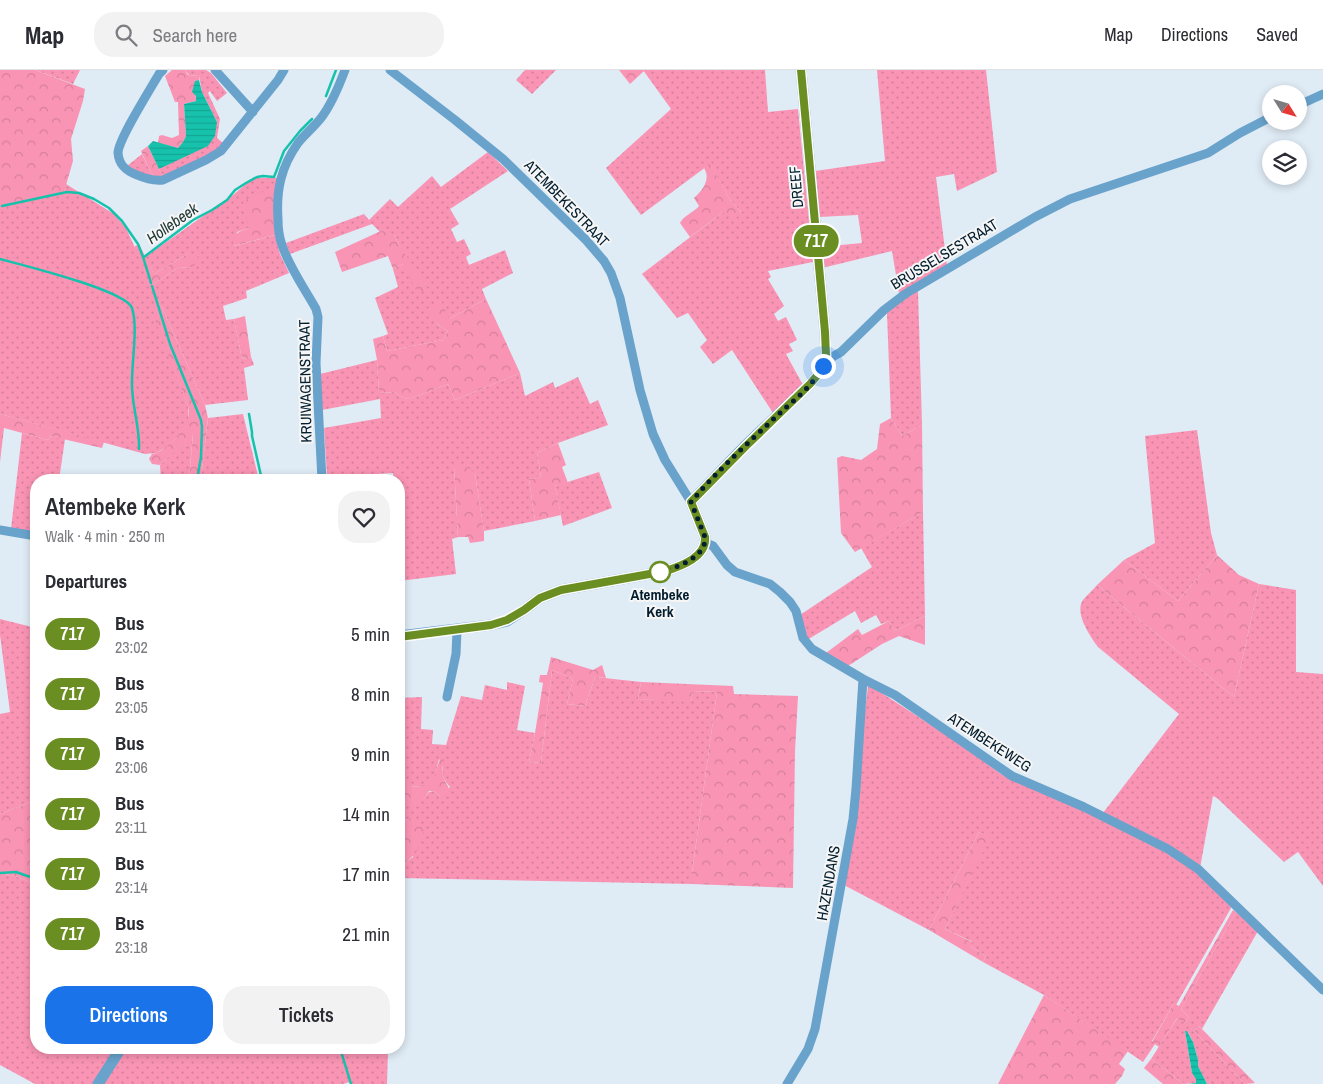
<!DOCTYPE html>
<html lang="en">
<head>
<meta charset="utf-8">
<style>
  body { margin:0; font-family:"Archivo Narrow",sans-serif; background:#f2f2f3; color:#2b2b33; height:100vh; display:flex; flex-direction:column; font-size:19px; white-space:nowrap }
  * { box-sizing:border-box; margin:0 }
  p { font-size:16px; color:#7c7c81 }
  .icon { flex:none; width:28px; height:28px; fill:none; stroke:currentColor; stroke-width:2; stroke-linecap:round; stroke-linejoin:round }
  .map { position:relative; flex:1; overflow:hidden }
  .sheet { position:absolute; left:30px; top:404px; width:375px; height:580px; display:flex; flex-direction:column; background:#fff; border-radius:20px; box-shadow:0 2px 8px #0003 }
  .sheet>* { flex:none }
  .badge { padding:0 10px; border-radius:16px; font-size:18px; line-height:32px }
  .needle { width:32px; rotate:127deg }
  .fabs { position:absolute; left:1262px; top:15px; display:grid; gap:10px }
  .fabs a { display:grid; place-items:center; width:45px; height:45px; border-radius:50%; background:#fff; box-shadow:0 2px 8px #0003; font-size:25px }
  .you { position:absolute; width:25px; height:25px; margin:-12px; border:4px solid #fff; border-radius:50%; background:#1a73e8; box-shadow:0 0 0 8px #1a73e833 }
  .map>.badge { position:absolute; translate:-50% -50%; box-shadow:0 0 0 2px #fff }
  h2 { padding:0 15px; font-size:19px; line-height:45px }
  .round { display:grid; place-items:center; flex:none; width:52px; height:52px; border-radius:20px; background:#f2f2f3 }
  .summary { display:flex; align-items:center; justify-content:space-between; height:85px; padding:0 15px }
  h1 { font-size:24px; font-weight:600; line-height:38px }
  .cta { display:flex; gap:10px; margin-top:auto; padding:10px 15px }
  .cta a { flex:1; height:58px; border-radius:20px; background:#1a73e8; color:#fff; font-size:20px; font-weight:600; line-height:58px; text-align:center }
  .cta a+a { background:#f2f2f3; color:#2b2b33 }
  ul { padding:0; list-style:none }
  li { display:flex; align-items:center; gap:15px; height:60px; padding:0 15px }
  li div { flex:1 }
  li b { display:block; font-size:19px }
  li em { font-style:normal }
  li .badge { min-width:55px; font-weight:700; text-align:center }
  header { display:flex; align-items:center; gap:30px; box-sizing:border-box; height:70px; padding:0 25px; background:#fff; border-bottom:1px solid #e1e1e2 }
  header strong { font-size:24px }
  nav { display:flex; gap:28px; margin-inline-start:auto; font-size:18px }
  .search { width:350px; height:45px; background:#f2f2f3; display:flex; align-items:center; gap:12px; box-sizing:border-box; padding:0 18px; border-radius:20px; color:#7c7c81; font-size:19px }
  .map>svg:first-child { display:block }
  .grass { fill:url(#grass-dots) }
  .forest { fill:url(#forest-crowns) }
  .water { fill:url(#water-rules) }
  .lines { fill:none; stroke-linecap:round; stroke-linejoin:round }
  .stream { stroke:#17c2ac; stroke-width:2.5 }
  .minor { stroke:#69a3cb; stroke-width:9 }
  .tertiary { stroke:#69a3cb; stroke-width:11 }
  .line-casing { stroke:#fff; stroke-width:11 }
  .line { stroke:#6b8e23; stroke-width:8 }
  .walk { stroke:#021d2e; stroke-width:5; stroke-dasharray:0 9 }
  .stop-dot { fill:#fff; stroke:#6b8e23; stroke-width:2.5 }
  .labels { text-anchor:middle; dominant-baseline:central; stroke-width:4; stroke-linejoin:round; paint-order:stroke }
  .street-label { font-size:15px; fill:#021d2e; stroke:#f6f6f6 }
  .stop-label { font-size:15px; font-weight:bold; fill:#021d2e; stroke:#f6f6f6 }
  .water-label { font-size:16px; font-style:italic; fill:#1c3530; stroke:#f6f6f6 }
</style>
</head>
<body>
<header>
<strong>Map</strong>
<div class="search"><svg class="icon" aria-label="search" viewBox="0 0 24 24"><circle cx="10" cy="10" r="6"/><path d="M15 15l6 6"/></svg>Search here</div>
<nav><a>Map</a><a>Directions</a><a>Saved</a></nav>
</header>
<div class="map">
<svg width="1323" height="1014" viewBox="0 0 1323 1014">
  <defs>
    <pattern id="grass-dots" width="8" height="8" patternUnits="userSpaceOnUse" patternTransform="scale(1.25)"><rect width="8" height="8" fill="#fa94b4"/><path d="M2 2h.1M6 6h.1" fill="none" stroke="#d57f9b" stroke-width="1.8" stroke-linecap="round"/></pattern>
    <pattern id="forest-crowns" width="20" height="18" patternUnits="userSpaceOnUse" patternTransform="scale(1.25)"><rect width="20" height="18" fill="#fa94b4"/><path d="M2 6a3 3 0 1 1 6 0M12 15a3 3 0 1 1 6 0" fill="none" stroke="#d57f9b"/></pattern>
    <pattern id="water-rules" width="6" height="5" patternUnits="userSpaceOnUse" patternTransform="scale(1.25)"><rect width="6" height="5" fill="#17c2ac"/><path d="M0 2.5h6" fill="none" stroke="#14a694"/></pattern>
  </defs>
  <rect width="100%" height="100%" fill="#dfebf5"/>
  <path class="grass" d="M35 0H80L73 14Z
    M185 0H206L211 3 227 23 217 31 210 21 208 23 220 49 217 68 223 73 218 79 211 83 163 107 159 99 170 93 217 52 202 22 199 6 189 5Z
    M525 0H556L532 24 516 10Z
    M643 0H765L768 42 798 39 813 192 768 201 771 207 768 209 784 236 774 244 778 251 786 247 797 270 789 274 793 281 786 284 803 315 773 343 732 280 713 294 700 277 707 270 688 243 677 248 642 204 723 142 742 143 730 130 710 94 641 145 606 98 671 39Z
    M877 0H986L997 102 957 121 954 104 936 107 947 196 899 223 892 181 822 198 820 177 862 173 858 145 819 147 815 101 885 91Z
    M488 82 508 101 450 139 459 154 451 159 457 172 464 169 471 184 466 187 469 195 505 180 513 203 482 219 486 229 449 249 436 253 448 261 443 270 387 281 383 266 388 264 375 228 398 217 393 199 403 194 399 175 395 166 383 160 380 162 372 154 290 184 286 173 364 144 369 150 390 129 398 137 432 106 441 117Z
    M142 84 151 103 155 107H150L127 96Z
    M253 108H277L276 116 249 158 237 162 234 176 275 165 280 184 289 203 246 221 247 228 223 236 226 250 234 249 242 289 251 287 254 295 244 298 248 330 205 335 165 244 162 237 157 233V238L174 298 188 336 189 351 179 365 167 377 156 383 145 384 0 344V136L64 122 66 114 114 144 126 158 152 215 178 198 192 197 189 183 154 204 145 187 233 125Z
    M918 221 922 355 902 366 891 348 887 243 897 233Z
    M377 290 379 323 395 322 403 328 410 329 448 314 455 330 520 303 525 326 553 312 555 318 578 307 590 334 598 330 608 355 558 373 537 383 541 407 529 409 535 451 484 461 475 404 454 396 458 467 452 469 456 504 399 511V410H394L393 403 327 407 324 358 381 348 380 329 322 340 320 304Z
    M243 344 259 410H201L208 348Z
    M1197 360 1211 463 1217 485 1178 531 1124 490 1155 473 1145 366Z
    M22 363 48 370 50 366 65 369 59 410H36V421L31 462 11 459Z
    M193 363 189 410H161L160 395Z
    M599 402 612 438 563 456 555 416Z
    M923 442 925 546 895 561 889 551 881 554 876 545 861 553 855 541 807 570 800 545 872 497 861 478Z
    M1259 514 1296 520V602L1323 604V816L1298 782 1284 792 1217 728 1213 726 1200 798 1103 743 1179 644 1098 577C1090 566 1074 543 1083 530 1087 525 1093 520 1097 515L1234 627Z
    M0 549 36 558V728L26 734 0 744V644L10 642 0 565Z
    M552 600 573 609 567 634 585 636 595 607 641 612 638 629 691 631 693 621 717 622 692 803V814L399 808V797L413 787 408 749 399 756V737C410 736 423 732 429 722L434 721 440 726 450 717C444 710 441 705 443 697L439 689C437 695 437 704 433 709 425 719 405 720 399 708V628L422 627 421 659 433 660 432 674 446 675 461 626 482 630 485 615 507 620V612L525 616 517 660 535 663 529 692 541 693Z
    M868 616 874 618 957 672 1001 704 1013 710 1058 729 1158 776 1194 800 1230 834 1231 838 1176 935 1174 933 1152 971 1155 974 1143 992 1044 925 983 892 986 886 971 877 973 872 945 859 989 767 979 762 929 860 844 815Z
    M0 803 15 806 36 814V978H116L92 1014H35L0 995Z
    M1236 842 1258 861 1202 959 1199 956 1194 961 1245 1014H1207L1198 996V990L1193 972 1189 964 1185 961 1192 1003 1196 1008V1013L1184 1014 1151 989 1178 947 1185 953 1189 947 1181 939Z
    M125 978H388L387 1014H353L350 1012 343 1014H102Z"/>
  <path class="forest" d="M0 0H35L85 19 83 31 71 69 73 91 64 122 0 136Z
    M172 0H185L188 5 199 6V10L195 11 196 31 184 34 186 66 183 72 178 78 158 73 159 66 162 65 172 68 179 65 178 32H175L165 6Z
    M619 0H643L644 1 630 14Z
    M148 76 163 107H155L151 103 141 81Z
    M710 93 730 130 742 143 732 151 723 142 690 167 680 153C684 145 693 143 699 136L694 128C703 120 711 109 704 98Z
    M276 116 274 147 275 165 233 176C232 163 238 162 249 158L243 131Z
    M383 160 391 163 395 166 399 175 428 219 418 224 403 194 393 199 388 186 342 202 335 182Z
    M139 174 154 204 189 183 195 184 198 187 196 194 192 197 178 198 152 215 134 177Z
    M486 229 520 303 455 330 448 314 410 329 403 328 395 322 379 323 377 290 373 269 383 266 387 281 443 270 448 261 436 253 428 238 441 230 449 249Z
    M157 232 162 237 165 244 205 335 208 348 201 410H189L193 364 160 395 152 394 149 389 152 384C164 383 182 363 187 352 190 348 189 341 188 336L155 250Z
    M245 246 251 287 242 289 234 249Z
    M0 344 104 372 102 378 50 366 48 370 4 358 0 392Z
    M891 348 902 366 922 355 923 442 855 482 841 463 837 388 842 386 861 390 877 379 880 354Z
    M558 373 566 395 562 397 568 413 555 416 561 445 535 451 529 409 541 407 537 383Z
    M467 394 475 404 484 461V471L470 473 468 467H458L454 396Z
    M1217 485 1239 505 1259 514 1234 627 1097 515 1124 490 1178 531Z
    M925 546V575L899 566 882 574 848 596 826 583 858 559 862 565 889 551 895 561Z
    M551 587 593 600 602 595 606 608 595 607 585 636 567 634 573 609 552 600 541 693 529 692 535 663 543 613 539 612 540 605H547Z
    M641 612 733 616 734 624 798 626 795 681 793 818 692 814V803L717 622 693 621 691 632 638 629Z
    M443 684 445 685C444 691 441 699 443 705 444 712 449 716 451 724L447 727 440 726 434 721H429C422 734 413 736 399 737V708C402 713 406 715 411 716 416 718 419 716 423 715 438 711 435 695 443 684Z
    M36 728V814L15 806 0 803V744L26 734Z
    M415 748 419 751 424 759C420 779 416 786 399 797V756L408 749Z
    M979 762 990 767 945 859 974 873 971 877 986 886 983 892 929 860Z
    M1233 840 1236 842 1181 939 1189 947 1185 953 1177 948 1159 977 1152 972 1174 933 1179 936Z
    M1044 925 1128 981 1119 994 1125 999 1122 1006 1115 1014H998Z
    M1199 956 1202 959 1255 1013 1245 1014 1194 961Z
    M1151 989 1184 1014H1163L1144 998Z"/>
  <path class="water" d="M199 10 202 22 217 52 215 66 208 76 159 99 148 76 153 71 178 78 183 72 186 66 184 34 196 31V26L192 22 195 11Z
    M1185 961H1187L1193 972 1198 990V996L1207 1014H1189L1196 1013V1009L1192 1003Z"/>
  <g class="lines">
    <path class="stream" d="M326 26 336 0
      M2 136 67 122 79 123 94 129 109 138 122 151 138 174 143 187H144L193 150 212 140 227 130 235 120 246 113 257 107 263 106 274 107 284 81 300 61 312 49
      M143 187 151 213
      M0 189C22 195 125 220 132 238 138 256 132 291 132 311 131 334 140 356 139 379
      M152 216 170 274 201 350 202 357 201 387 197 410
      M249 344 252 362V366L262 410
      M0 803 16 802 36 809
      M340 978 351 1014"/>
    <path class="minor" d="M163 0 159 4C151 18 118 70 118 83 119 95 126 101 137 105 146 109 153 111 163 110L206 90 221 81 278 10 284 0
      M215 0 253 42
      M390 0 455 50 503 89 586 170 604 191 611 203 620 228 640 320 653 364 665 390 691 432
      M1299 35 1323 24
      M825 291 841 282 884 240 905 224 1035 147 1070 129 1208 83 1240 63 1271 47
      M322 410 316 293 318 247 316 239C305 219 289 197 282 175 279 167 278 157 278 149 276 120 281 97 298 73 305 64 314 57 321 48 332 34 339 16 345 0
      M0 460 36 466
      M706 473 713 476 727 495 735 502 770 514 780 522 790 532 796 541 803 568 812 579 863 609 895 625 1012 706 1084 737 1168 779 1198 799 1323 920
      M447 627 456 584 457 560
      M787 1014 808 979 815 959 853 749 856 719 863 609"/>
    <path class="tertiary" d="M399 566 491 555 507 551 524 540 540 528 561 520 666 501C681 496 707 487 705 467L691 432 745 376 810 314 821 301 826 287 825 262 801 0
      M98 1014 121 978"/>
  </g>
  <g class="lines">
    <defs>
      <path id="line" d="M399 567 491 555 507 550 524 540 540 528 561 520 666 501C681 496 707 487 705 467L691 432 746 376 810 314 821 301 826 286 825 262 801 0"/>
    </defs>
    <use href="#line" class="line-casing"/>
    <use href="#line" class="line"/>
    <path class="walk" d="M660 502C676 498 707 487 705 467L691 432C717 401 749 372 779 344 794 330 814 315 823 296"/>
  </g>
  <circle class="stop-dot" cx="660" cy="502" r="10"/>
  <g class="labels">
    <g class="street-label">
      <text transform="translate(796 117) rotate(-95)">DREEF</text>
      <text transform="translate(567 133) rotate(46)">ATEMBEKESTRAAT</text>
      <text transform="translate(944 184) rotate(-31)">BRUSSELSESTRAAT</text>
      <text transform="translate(305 311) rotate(-91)">KRUIWAGENSTRAAT</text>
      <text transform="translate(990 672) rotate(33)">ATEMBEKEWEG</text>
      <text transform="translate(828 813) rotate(-80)">HAZENDANS</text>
    </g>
    <g class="stop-label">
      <text x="660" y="524">Atembeke<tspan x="660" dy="17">Kerk</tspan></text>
    </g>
    <g class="water-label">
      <text transform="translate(172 153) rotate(-35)">Hollebeek</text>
    </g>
  </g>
</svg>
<div class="fabs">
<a><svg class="needle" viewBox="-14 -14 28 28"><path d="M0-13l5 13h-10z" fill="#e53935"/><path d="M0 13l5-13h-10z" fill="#7c7c81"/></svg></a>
<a><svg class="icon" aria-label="layers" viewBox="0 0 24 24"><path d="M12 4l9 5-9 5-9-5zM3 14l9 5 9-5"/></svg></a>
</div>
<div class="you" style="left:823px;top:296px"></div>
<b class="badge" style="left:816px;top:171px;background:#6b8e23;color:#fff">717</b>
<section class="sheet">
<div class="summary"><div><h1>Atembeke Kerk</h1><p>Walk · 4 min · 250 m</p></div><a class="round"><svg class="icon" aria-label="heart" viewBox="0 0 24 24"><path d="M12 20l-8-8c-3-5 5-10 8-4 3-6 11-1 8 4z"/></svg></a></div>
<h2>Departures</h2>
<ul>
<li><span class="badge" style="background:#6b8e23;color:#fff">717</span><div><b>Bus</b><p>23:02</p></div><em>5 min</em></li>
<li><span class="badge" style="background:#6b8e23;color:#fff">717</span><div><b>Bus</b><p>23:05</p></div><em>8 min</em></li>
<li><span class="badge" style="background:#6b8e23;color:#fff">717</span><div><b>Bus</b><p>23:06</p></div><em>9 min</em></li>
<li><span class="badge" style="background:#6b8e23;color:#fff">717</span><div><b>Bus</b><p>23:11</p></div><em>14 min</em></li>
<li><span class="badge" style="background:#6b8e23;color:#fff">717</span><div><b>Bus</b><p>23:14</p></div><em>17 min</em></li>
<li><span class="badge" style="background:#6b8e23;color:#fff">717</span><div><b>Bus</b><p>23:18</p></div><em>21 min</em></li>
</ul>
<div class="cta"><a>Directions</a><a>Tickets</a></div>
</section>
</div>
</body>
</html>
